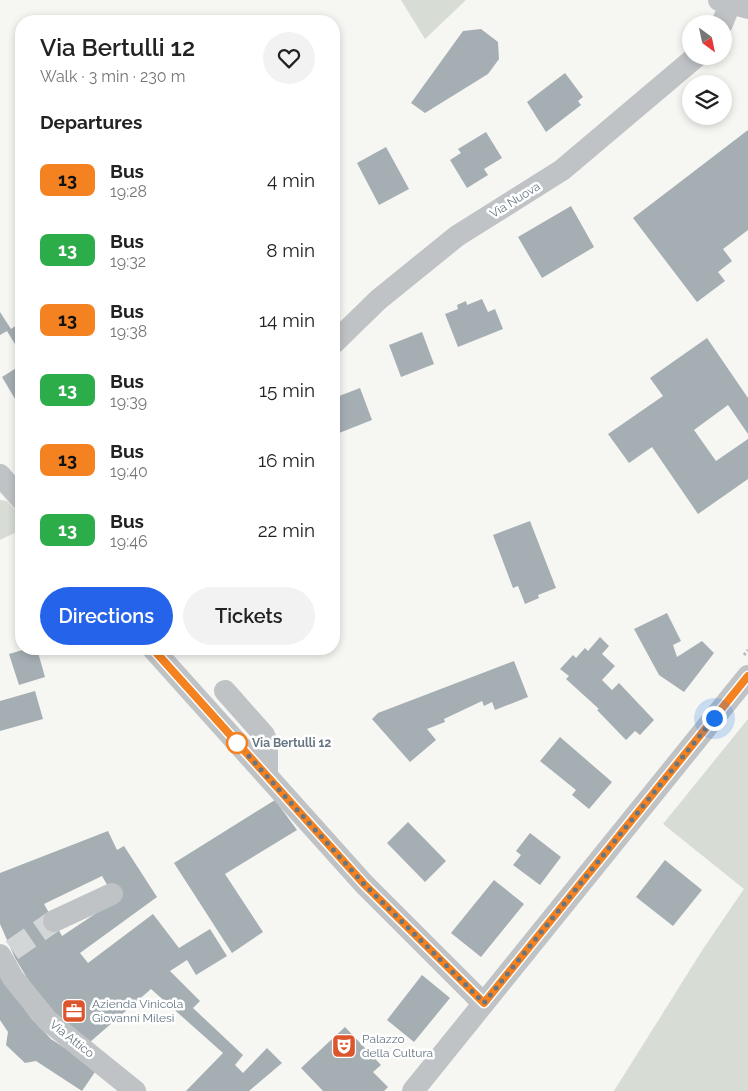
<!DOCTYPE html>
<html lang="en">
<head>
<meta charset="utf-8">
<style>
  body { margin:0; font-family:Raleway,sans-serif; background:#f2f2f2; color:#222; height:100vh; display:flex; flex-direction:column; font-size:19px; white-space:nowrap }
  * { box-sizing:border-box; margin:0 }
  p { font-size:16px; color:#767676 }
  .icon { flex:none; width:28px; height:28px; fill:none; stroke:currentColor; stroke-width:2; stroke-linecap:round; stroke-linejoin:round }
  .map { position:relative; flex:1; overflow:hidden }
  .side { position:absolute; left:15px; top:15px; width:325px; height:640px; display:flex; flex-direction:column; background:#fff; border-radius:20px; box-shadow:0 2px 8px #0003 }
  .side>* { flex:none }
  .badge { padding:0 10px; border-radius:8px; font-size:18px; line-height:32px }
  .needle { width:32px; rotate:147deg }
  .buttons { position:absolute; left:682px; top:15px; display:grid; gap:10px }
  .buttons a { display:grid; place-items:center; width:50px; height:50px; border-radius:50%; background:#fff; box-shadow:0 2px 8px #0003; font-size:25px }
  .you { position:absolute; width:25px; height:25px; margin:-12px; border:4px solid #fff; border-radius:50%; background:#1a73e8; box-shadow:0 0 0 8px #1a73e833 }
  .map>.badge { position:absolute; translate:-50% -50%; box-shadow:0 0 0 2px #fff }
  h2 { padding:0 25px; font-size:19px; line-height:45px }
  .round { display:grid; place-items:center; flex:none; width:52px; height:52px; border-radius:26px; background:#f2f2f2 }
  .headline { display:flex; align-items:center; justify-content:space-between; height:85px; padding:0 25px }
  h1 { font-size:24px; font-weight:600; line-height:38px }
  .button { display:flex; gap:10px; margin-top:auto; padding:10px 25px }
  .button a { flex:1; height:58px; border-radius:30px; background:#2563eb; color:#fff; font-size:20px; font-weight:600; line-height:58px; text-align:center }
  .button a+a { background:#f2f2f2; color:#222 }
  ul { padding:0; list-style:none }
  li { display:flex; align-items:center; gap:15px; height:70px; padding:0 25px }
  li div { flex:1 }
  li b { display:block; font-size:19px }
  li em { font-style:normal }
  li .badge { min-width:55px; font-weight:700; text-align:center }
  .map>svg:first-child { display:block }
  .green { fill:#d7dcd4 }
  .building { fill:#a5aeb3; fill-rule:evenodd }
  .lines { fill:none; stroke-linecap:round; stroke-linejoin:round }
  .minor-tunnel { stroke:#d2d6d6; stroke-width:22; stroke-dasharray:22 11; stroke-linecap:butt }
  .path { stroke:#b9bcbe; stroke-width:3; stroke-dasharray:2.5 2.5; stroke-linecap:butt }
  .minor { stroke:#bfc3c6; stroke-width:22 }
  .line-casing { stroke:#fff; stroke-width:11 }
  .line { stroke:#f58220; stroke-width:8 }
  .walk { stroke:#667682; stroke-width:5; stroke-dasharray:0 9 }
  .stop-dot { fill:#fff; stroke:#f58220; stroke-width:2.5 }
  .labels { text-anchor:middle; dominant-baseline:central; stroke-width:5; stroke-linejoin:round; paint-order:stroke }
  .street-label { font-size:12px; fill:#667682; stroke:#fff }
  .stop-label { font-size:12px; font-weight:bold; fill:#667682; stroke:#fff; text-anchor:start }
  .poi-label { font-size:12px; fill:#667682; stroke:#fff; text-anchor:start }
</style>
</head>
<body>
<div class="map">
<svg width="748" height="1091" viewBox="0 0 748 1091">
  <rect width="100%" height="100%" fill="#f6f6f2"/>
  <path class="green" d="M401 0H466L425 39Z
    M0 500 7 501 21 516V530L0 540Z
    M748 719V1091H614L703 949 744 889 663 824Z"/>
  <path class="building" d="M481 29 498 42 499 59 488 74 425 113 411 103 463 31Z
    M565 73 583 97 578 101 581 105 546 132 527 102Z
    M748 130V230L723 249 732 261 718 272 725 281 697 302 633 218Z
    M486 132 502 158 484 169 488 175 467 188 450 160 461 153 458 149Z
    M386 147 409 189 379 205 357 163Z
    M571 206 594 247 542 278 518 237Z
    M482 299 488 312 495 309 503 329 458 347 445 314 458 309 457 305 466 301 467 305Z
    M0 312 11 329 21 322V354L7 331 0 335Z
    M422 332 434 364 401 377 389 345Z
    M707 338 748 398V434L728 405 694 430 716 461 748 439V479L698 514 652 447 629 463 608 434 663 396 650 378Z
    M21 365V409L2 377Z
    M360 388 372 420 334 435V398Z
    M530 521 556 588 538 595 539 598 525 604 518 586 513 588 493 535Z
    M667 613 681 641 673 645 677 657 702 641 714 653 684 692 659 675 634 629Z
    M600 637 609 646 602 654 615 666 602 680 612 690 619 683 654 720 640 735 635 731 626 740 597 710 599 709 566 679 569 676 560 669 573 655 576 658 585 648 588 651Z
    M26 649H37L45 677 19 685 9 654Z
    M514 661 528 697 495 710 492 702 484 706 482 701 444 719 445 722 427 729 436 740 410 762 372 719 378 713Z
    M35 691 43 719 0 731V701Z
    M560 737 612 782 589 809 572 795 576 790 540 761Z
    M275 800 297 830 225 874 263 932 232 953 174 863Z
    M408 822 446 861 425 882 387 843Z
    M108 831 117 850 124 846 157 897 80 953 88 963 153 914 179 948 210 929 227 956 196 975 187 960 170 971 200 1001 193 1008 243 1055 235 1065 243 1073 267 1048 282 1063 249 1091H186L223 1053 151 989 90 1042 41 1001 15 958 0 924V873ZM102 876 116 900 62 936 44 904Z
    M530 833 561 857 540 885 513 865 521 855 516 851Z
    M665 860 702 890 673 926 636 897Z
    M494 880 524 904 481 957 451 933Z
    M0 972 31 1018 51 1039 97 1069 82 1091 36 1061 25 1063 6 1045 8 1032 0 1020Z
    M422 975 450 998 414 1042 387 1020Z
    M345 1027 381 1065 373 1072 388 1087 384 1091H323L301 1068Z"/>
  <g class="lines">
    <path class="minor-tunnel" d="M12 950 54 921"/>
    <path class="path" d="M744 655 748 650"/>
    <path class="minor" d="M719 0 748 8
      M722 24 730 4
      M334 343 378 300 457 236 562 170 697 56
      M0 475 21 499
      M153 649 364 884 483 1003
      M225 691 264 735 267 743V776
      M54 921 112 894
      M0 955 13 978 47 1020 135 1091
      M413 1091 748 676"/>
  </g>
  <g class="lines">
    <defs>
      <path id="line" d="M153 649 364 884 484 1003 748 676"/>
    </defs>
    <use href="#line" class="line-casing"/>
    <use href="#line" class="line"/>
    <path class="walk" d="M237 743 364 884 484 1003 714 718"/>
  </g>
  <defs>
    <symbol id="office-square" viewBox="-11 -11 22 22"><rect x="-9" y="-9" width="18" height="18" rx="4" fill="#dc552c" stroke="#fff"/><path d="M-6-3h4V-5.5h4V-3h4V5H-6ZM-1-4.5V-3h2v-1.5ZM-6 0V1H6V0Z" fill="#fff"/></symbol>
    <symbol id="theatre-square" viewBox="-11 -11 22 22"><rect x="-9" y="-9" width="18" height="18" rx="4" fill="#dc552c" stroke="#fff"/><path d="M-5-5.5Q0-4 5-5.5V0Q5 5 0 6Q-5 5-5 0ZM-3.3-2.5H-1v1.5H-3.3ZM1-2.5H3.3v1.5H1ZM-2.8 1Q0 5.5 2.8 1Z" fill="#fff"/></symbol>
  </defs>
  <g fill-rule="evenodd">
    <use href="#office-square" x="60" y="997" width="28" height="28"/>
    <use href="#theatre-square" x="330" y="1032" width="28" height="28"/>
  </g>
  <circle class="stop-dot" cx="237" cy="743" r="10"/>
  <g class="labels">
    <g class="street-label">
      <text transform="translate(515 200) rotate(-32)">Via Nuova</text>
      <text transform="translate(72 1039) rotate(38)">Via Attico</text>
    </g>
    <g class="stop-label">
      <text x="252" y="743">Via Bertulli 12</text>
    </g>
    <g class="poi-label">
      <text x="92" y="1004">Azienda Vinicola<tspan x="92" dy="14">Giovanni Milesi</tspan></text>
      <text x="362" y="1039">Palazzo<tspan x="362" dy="14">della Cultura</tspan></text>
    </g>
  </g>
</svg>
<div class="buttons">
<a><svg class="needle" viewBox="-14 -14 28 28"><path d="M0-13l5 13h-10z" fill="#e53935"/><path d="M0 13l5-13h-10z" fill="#767676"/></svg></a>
<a><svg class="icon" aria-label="layers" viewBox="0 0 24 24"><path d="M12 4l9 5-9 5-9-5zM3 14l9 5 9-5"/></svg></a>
</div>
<div class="you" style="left:714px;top:718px"></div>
<section class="side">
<div class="headline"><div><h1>Via Bertulli 12</h1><p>Walk · 3 min · 230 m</p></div><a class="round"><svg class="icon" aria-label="heart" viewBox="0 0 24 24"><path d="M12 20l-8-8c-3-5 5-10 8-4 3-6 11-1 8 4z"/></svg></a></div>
<h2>Departures</h2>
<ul>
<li><span class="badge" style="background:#f58220;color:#111">13</span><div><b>Bus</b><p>19:28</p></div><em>4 min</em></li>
<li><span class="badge" style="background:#2dac4a;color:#fff">13</span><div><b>Bus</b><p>19:32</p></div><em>8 min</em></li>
<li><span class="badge" style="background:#f58220;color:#111">13</span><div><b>Bus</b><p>19:38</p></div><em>14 min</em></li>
<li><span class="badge" style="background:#2dac4a;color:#fff">13</span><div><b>Bus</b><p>19:39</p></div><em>15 min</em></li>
<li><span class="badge" style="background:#f58220;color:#111">13</span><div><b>Bus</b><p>19:40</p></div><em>16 min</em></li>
<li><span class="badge" style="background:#2dac4a;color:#fff">13</span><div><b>Bus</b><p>19:46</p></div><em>22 min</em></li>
</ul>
<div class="button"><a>Directions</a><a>Tickets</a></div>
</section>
</div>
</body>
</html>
